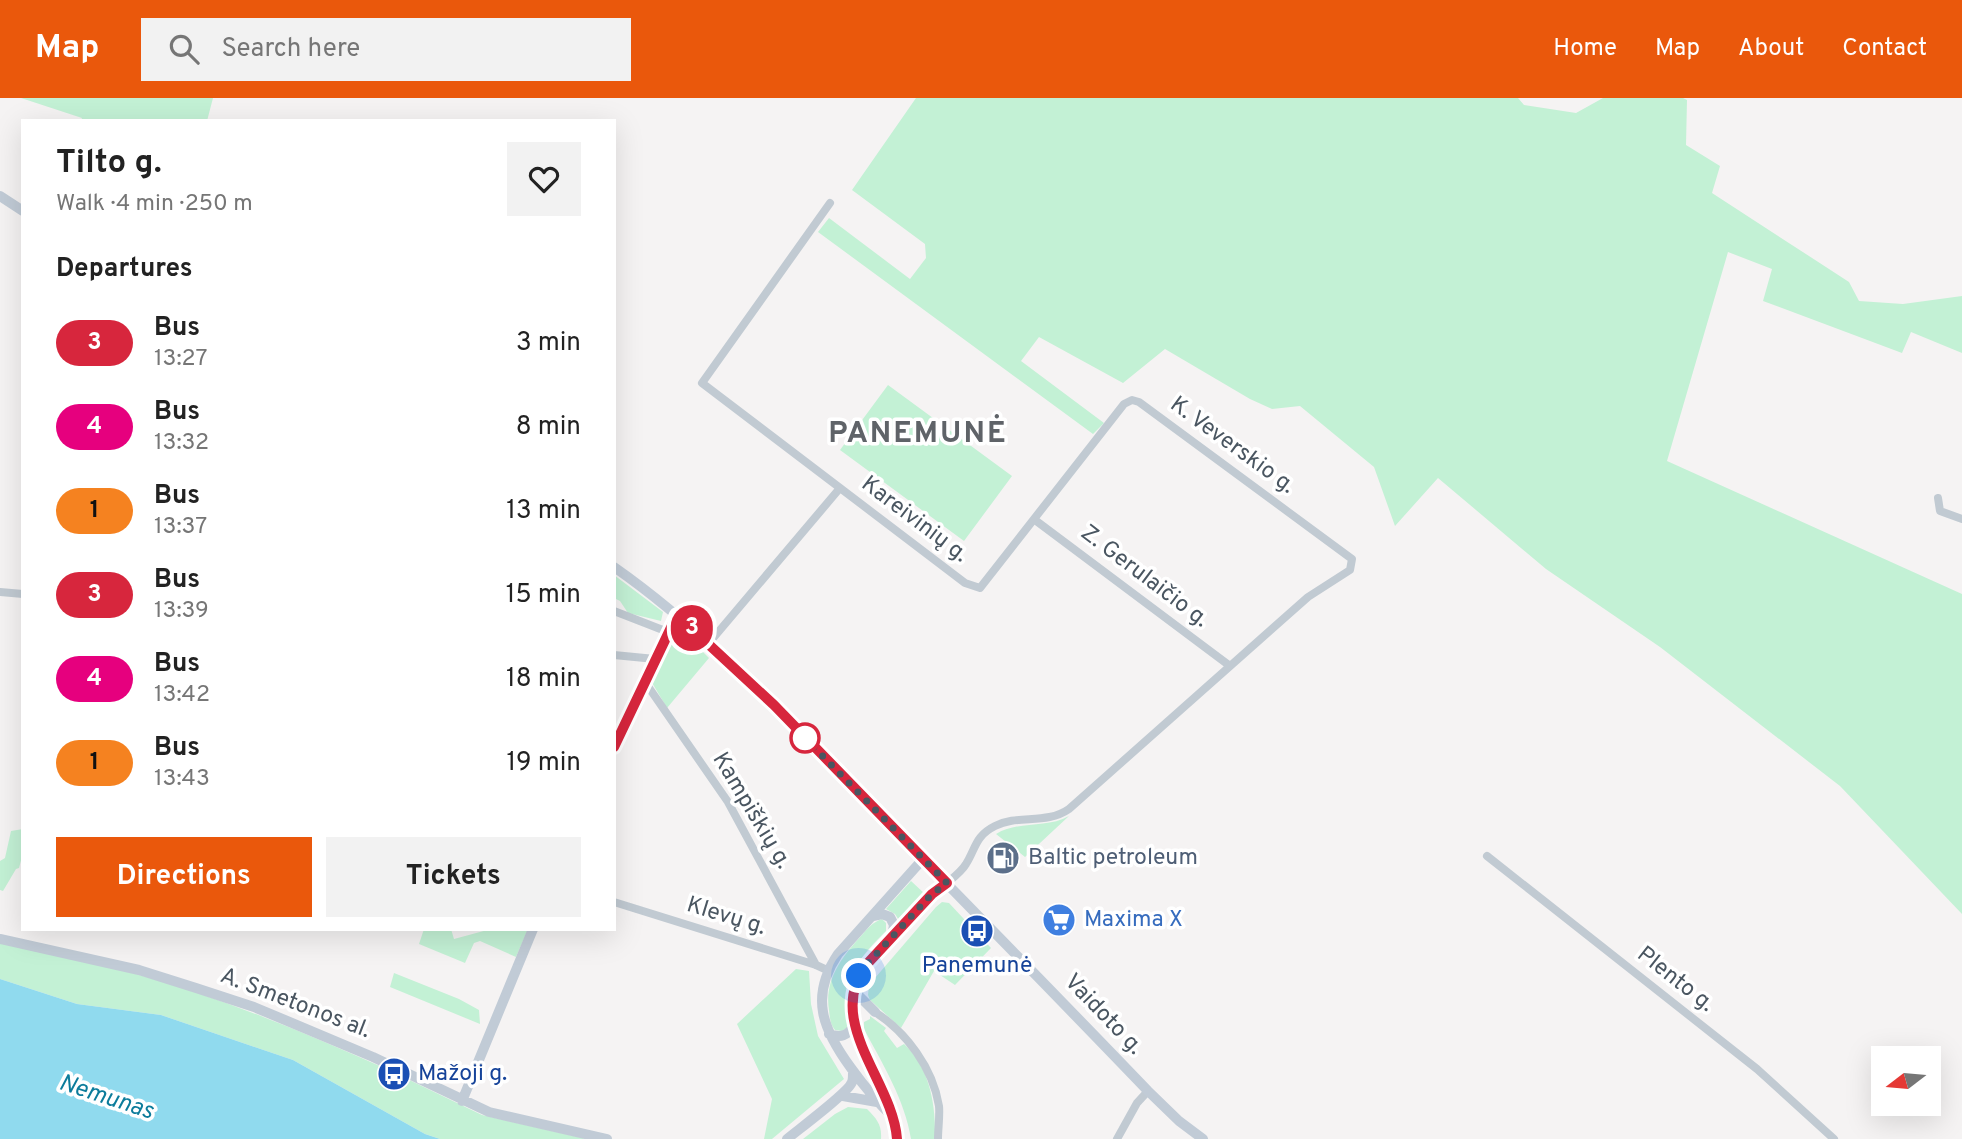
<!DOCTYPE html>
<html lang="en">
<head>
<meta charset="utf-8">
<style>
  body { margin:0; font-family:Overpass,sans-serif; background:#f2f2f2; color:#222; height:100vh; display:flex; flex-direction:column; font-size:26px; white-space:nowrap }
  * { box-sizing:border-box; margin:0 }
  p { font-size:23px; color:#767676 }
  .icon { flex:none; width:38px; height:38px; fill:none; stroke:currentColor; stroke-width:2; stroke-linecap:round; stroke-linejoin:round }
  .map { position:relative; flex:1; overflow:hidden }
  .panel { position:absolute; left:21px; top:21px; width:595px; height:812px; display:flex; flex-direction:column; background:#fff; border-radius:0px; box-shadow:0 7px 28px #0002 }
  .panel>* { flex:none }
  .badge { padding:0 14px; border-radius:23px; font-size:24px; line-height:46px }
  .needle { width:46px; rotate:254deg }
  .tools { position:absolute; left:1871px; top:948px; display:grid; gap:14px }
  .tools a { display:grid; place-items:center; width:70px; height:70px; border-radius:0px; background:#fff; box-shadow:0 7px 28px #0002; font-size:35px }
  .you { position:absolute; width:35px; height:35px; margin:-18px; border:5px solid #fff; border-radius:50%; background:#1a73e8; box-shadow:0 0 0 10px #1a73e833 }
  .map>.badge { position:absolute; translate:-50% -50%; box-shadow:0 0 0 4px #fff }
  h2 { padding:0 35px; font-size:26px; line-height:63px }
  .round { display:grid; place-items:center; flex:none; width:74px; height:74px; border-radius:0px; background:#f2f2f2 }
  .headline { display:flex; align-items:center; justify-content:space-between; height:119px; padding:0 35px }
  h1 { font-size:33px; font-weight:700; line-height:52px }
  .primary-button { display:flex; gap:14px; margin-top:auto; padding:14px 35px }
  .primary-button a { flex:1; height:80px; border-radius:0px; background:#ea580c; color:#fff; font-size:28px; font-weight:700; line-height:80px; text-align:center }
  .primary-button a+a { background:#f2f2f2; color:#222 }
  ul { padding:0; list-style:none }
  li { display:flex; align-items:center; gap:21px; height:84px; padding:0 35px }
  li div { flex:1 }
  li b { display:block; font-size:26px }
  li em { font-style:normal }
  li .badge { min-width:77px; font-weight:700; text-align:center }
  header { display:flex; align-items:center; gap:42px; box-sizing:border-box; height:98px; padding:0 35px; background:#ea580c; color:#fff }
  header strong { font-size:33px }
  nav { display:flex; gap:38px; margin-inline-start:auto; font-size:24px }
  .search { width:490px; height:63px; background:#f2f2f2; display:flex; align-items:center; gap:18px; box-sizing:border-box; padding:0 24px; border-radius:0px; color:#767676; font-size:26px }
  .map>svg:first-child { display:block }
  .green { fill:#c3f1d5 }
  .water { fill:#90daee }
  .lines { fill:none; stroke-linecap:round; stroke-linejoin:round }
  .street { stroke:#c1cad2; stroke-width:8 }
  .secondary { stroke:#c1cbd6; stroke-width:10 }
  .line-casing { stroke:#fff; stroke-width:16 }
  .line { stroke:#d7263d; stroke-width:10 }
  .walk { stroke:#4a5661; stroke-width:7; stroke-dasharray:0 12.6 }
  .stop-dot { fill:#fff; stroke:#d7263d; stroke-width:3.5 }
  .labels { text-anchor:middle; dominant-baseline:central; stroke-width:7; stroke-linejoin:round; paint-order:stroke }
  .street-label { font-size:23px; fill:#4a5661; stroke:#fff }
  .service-label { font-size:23px; fill:#4e5e75; stroke:#fff; text-anchor:start }
  .shop-label { font-size:23px; fill:#366cbe; stroke:#fff; text-anchor:start }
  .transit-label { font-size:23px; fill:#164399; stroke:#fff }
  .water-label { font-size:24px; font-style:italic; fill:#0c7c9b; stroke:#fff }
  .district-label { font-size:30px; font-weight:bold; letter-spacing:2px; fill:#5f6368; stroke:#fff }
</style>
</head>
<body>
<header>
<strong>Map</strong>
<div class="search"><svg class="icon" aria-label="search" viewBox="0 0 24 24"><circle cx="10" cy="10" r="6"/><path d="M15 15l6 6"/></svg>Search here</div>
<nav><a>Home</a><a>Map</a><a>About</a><a>Contact</a></nav>
</header>
<div class="map">
<svg width="1962" height="1041" viewBox="0 0 1962 1041">
  <rect width="100%" height="100%" fill="#f5f3f3"/>
  <path class="green" d="M21 0H213L207 23H81L82 20Z
    M916 0H1518L1524 7 1576 15 1603 0H1683L1687 2 1686 47 1720 68 1712 95 1849 184 1859 203 1903 206 1962 198V255L1911 234 1902 255 1763 203 1772 171 1728 154 1667 363 1962 496V816L1840 688 1660 549 1546 471 1438 380 1395 428 1374 369 1300 308 1272 311 1250 301 1165 251 1123 285 1039 239 1021 263 1104 325 1093 336 818 134 829 120 910 181 926 160 925 146 852 92Z
    M888 287 1012 378 964 443 840 352Z
    M614 477 663 514 661 523 628 515 620 503 614 500Z
    M680 537 687 538 709 560 667 610 651 583 671 542 673 543Z
    M1069 718 1025 759 996 736C1019 722 1046 731 1069 718Z
    M23 731V755L19 770 16 771 3 793 0 792V763L5 760 11 733Z
    M911 783 925 796 900 824 895 816 886 811Z
    M942 804 949 805 991 850 955 887 934 873 901 930 870 902 868 897 869 887 936 809Z
    M882 821 886 825V833C863 856 852 868 848 901 847 911 849 920 847 930L842 933 835 932C830 926 830 920 829 912 824 882 842 859 861 838 867 831 873 824 882 821Z
    M424 831H451L454 841 491 831H528L516 859 480 843 474 845 465 865 419 846Z
    M0 845C45 856 91 864 136 876 223 900 308 936 391 973L388 979 398 983 401 978 482 1017 587 1041H440L425 1036 293 962 161 917 77 906 0 881Z
    M796 871 809 873 811 906 818 938 844 981 772 1041H764L772 1001 737 926Z
    M394 875 459 901 479 912 480 926 390 889Z
    M870 918 886 930 884 933 897 950 904 946C930 969 936 1008 935 1041H911C905 1002 882 965 864 931V924L870 921Z
    M848 1009 867 1011C877 1021 882 1027 881 1041H803L835 1016Z"/>
  <path class="water" d="M0 881 77 906 161 917 293 962 425 1036 440 1041H0Z"/>
  <g class="lines">
    <path class="street" d="M830 105 702 285 965 485 980 490 1124 306 1132 302 1139 304 1352 461 1350 472 1308 499 1069 711C1046 727 1018 716 995 728 975 738 976 750 966 766 962 773 953 780 947 785
      M1938 400 1940 413 1962 421
      M1035 422 1230 568
      M0 494 23 496
      M614 513 668 534
      M709 545 840 390
      M614 557 655 561
      M645 584 728 704 816 867
      M1487 758 1757 971 1834 1041
      M614 804 816 867 827 872
      M875 914C906 934 933 970 939 1008 940 1018 938 1030 938 1041
      M1117 1041 1137 1005 1148 993"/>
    <path class="secondary" d="M0 98 23 113
      M614 469C707 534 784 619 863 700 958 797 1054 895 1148 993L1179 1023 1203 1041
      M614 649 677 517
      M873 818 882 816 890 819 894 827 892 839
      M0 841 139 872 196 890 254 909 373 959 489 1014 607 1041
      M855 894 875 914
      M829 936C841 940 847 938 854 928
      M843 998 877 1004
      M462 1003 533 831
      M893 1019C877 1004 864 988 851 970 823 932 809 899 838 856L923 761
      M787 1041C799 1031 849 994 852 984 853 982 853 975 853 973
      M897 1041C893 982 824 924 867 866L932 796 947 785"/>
  </g>
  <g class="lines">
    <defs>
      <path id="line" d="M614 649 677 517 774 607 947 785 932 796 867 866C823 923 893 983 897 1041"/>
    </defs>
    <use href="#line" class="line-casing"/>
    <use href="#line" class="line"/>
    <path class="walk" d="M805 640 947 785 932 796 867 866 859 878"/>
  </g>
  <defs>
    <symbol id="fuel-disc" viewBox="-11 -11 22 22"><circle r="9.5" fill="#5c6f8a" stroke="#fff"/><path d="M-5.5-6h7V0h2V4h1.3V-2.5L3-4.5l.8-.8L6-3V5H2.5V1h-1V6h-7ZM-4.2-4.7v3.2H.2V-4.7Z" fill="#fff"/></symbol>
    <symbol id="supermarket-disc" viewBox="-11 -11 22 22"><circle r="9.5" fill="#3f7fe0" stroke="#fff"/><path d="M-6-5.5h2.5l.6 2H6L4.5 2H-2.5L-4.4-4H-6ZM-1.5 3.2a1.3 1.3 0 1 0 .1 0ZM3 3.2a1.3 1.3 0 1 0 .1 0Z" fill="#fff"/></symbol>
    <symbol id="bus-disc" viewBox="-11 -11 22 22"><circle r="9.5" fill="#1a4fb4" stroke="#fff"/><path d="M-5-6H5V4H4V6H2V4H-2V6H-4V4H-5ZM-3.5-4V0h7V-4ZM-3.5 1.2v1.5H-2V1.2ZM2 1.2v1.5H3.5V1.2Z" fill="#fff"/></symbol>
  </defs>
  <g fill-rule="evenodd">
    <use href="#fuel-disc" x="984" y="741" width="38" height="38"/>
    <use href="#supermarket-disc" x="1040" y="803" width="38" height="38"/>
    <use href="#bus-disc" x="958" y="814" width="38" height="38"/>
    <use href="#bus-disc" x="375" y="957" width="38" height="38"/>
  </g>
  <circle class="stop-dot" cx="805" cy="640" r="14"/>
  <g class="labels">
    <g class="street-label">
      <text transform="translate(1232 348) rotate(36)">K. Veverskio g.</text>
      <text transform="translate(914 422) rotate(37)">Kareivinių g.</text>
      <text transform="translate(1144 479) rotate(37)">Z. Gerulaičio g.</text>
      <text transform="translate(751 713) rotate(59)">Kampiškių g.</text>
      <text transform="translate(726 819) rotate(17)">Klevų g.</text>
      <text transform="translate(1675 882) rotate(38)">Plento g.</text>
      <text transform="translate(295 906) rotate(21)">A. Smetonos al.</text>
      <text transform="translate(1103 917) rotate(46)">Vaidoto g.</text>
    </g>
    <g class="service-label">
      <text x="1028" y="760">Baltic petroleum</text>
    </g>
    <g class="shop-label">
      <text x="1084" y="822">Maxima X</text>
    </g>
    <g class="transit-label">
      <text x="977" y="868">Panemunė</text>
      <text x="418" y="976" text-anchor="start">Mažoji g.</text>
    </g>
    <g class="water-label">
      <text transform="translate(106 1000) rotate(18)">Nemunas</text>
    </g>
    <g class="district-label">
      <text x="918" y="336">PANEMUNĖ</text>
    </g>
  </g>
</svg>
<div class="tools">
<a><svg class="needle" viewBox="-14 -14 28 28"><path d="M0-13l5 13h-10z" fill="#e53935"/><path d="M0 13l5-13h-10z" fill="#767676"/></svg></a>
</div>
<div class="you" style="left:859px;top:878px"></div>
<b class="badge" style="left:692px;top:530px;background:#d7263d;color:#fff">3</b>
<section class="panel">
<div class="headline"><div><h1>Tilto g.</h1><p>Walk · 4 min · 250 m</p></div><a class="round"><svg class="icon" aria-label="heart" viewBox="0 0 24 24"><path d="M12 20l-8-8c-3-5 5-10 8-4 3-6 11-1 8 4z"/></svg></a></div>
<h2>Departures</h2>
<ul>
<li><span class="badge" style="background:#d7263d;color:#fff">3</span><div><b>Bus</b><p>13:27</p></div><em>3 min</em></li>
<li><span class="badge" style="background:#e6007e;color:#fff">4</span><div><b>Bus</b><p>13:32</p></div><em>8 min</em></li>
<li><span class="badge" style="background:#f58220;color:#111">1</span><div><b>Bus</b><p>13:37</p></div><em>13 min</em></li>
<li><span class="badge" style="background:#d7263d;color:#fff">3</span><div><b>Bus</b><p>13:39</p></div><em>15 min</em></li>
<li><span class="badge" style="background:#e6007e;color:#fff">4</span><div><b>Bus</b><p>13:42</p></div><em>18 min</em></li>
<li><span class="badge" style="background:#f58220;color:#111">1</span><div><b>Bus</b><p>13:43</p></div><em>19 min</em></li>
</ul>
<div class="primary-button"><a>Directions</a><a>Tickets</a></div>
</section>
</div>
</body>
</html>
